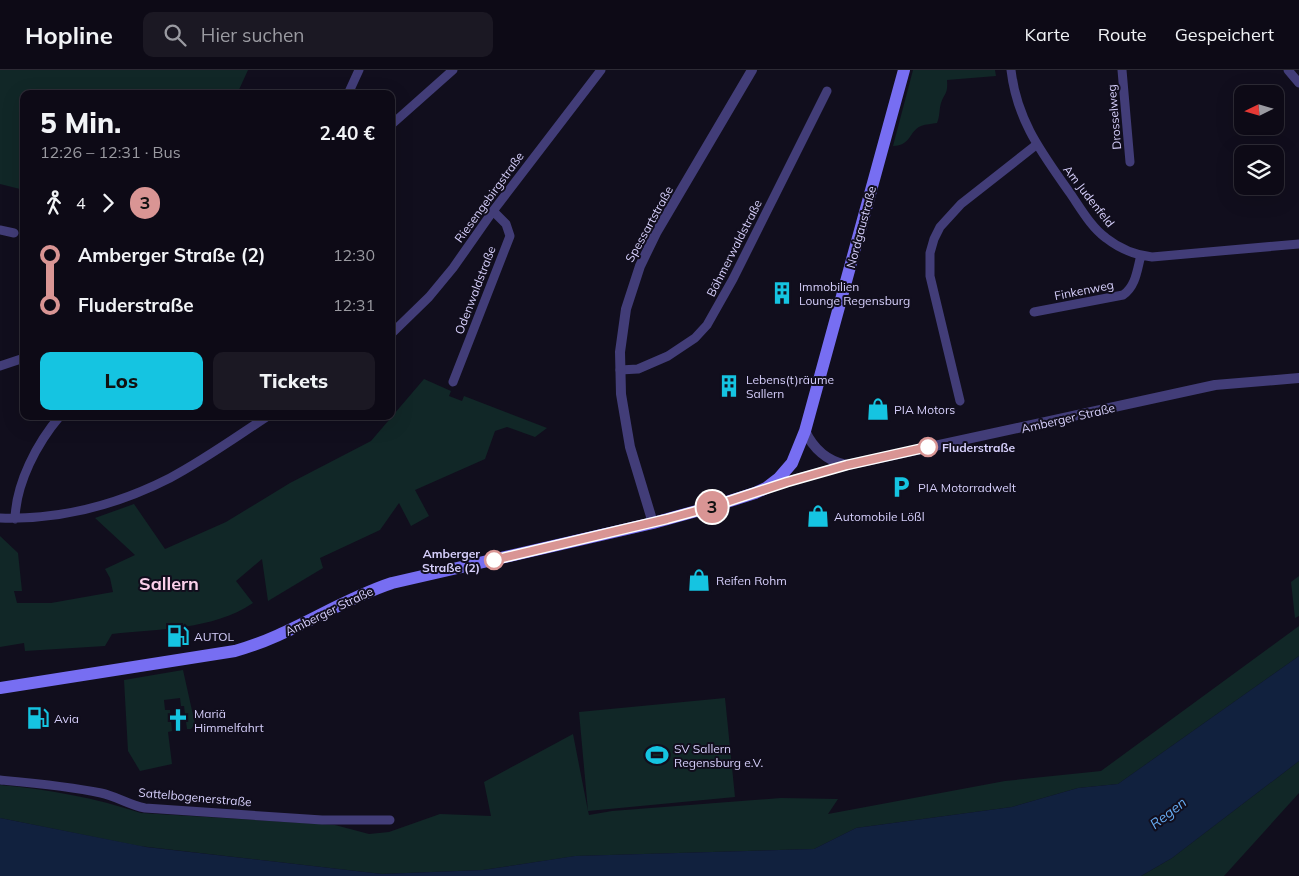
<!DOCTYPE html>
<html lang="de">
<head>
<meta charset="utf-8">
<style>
  body { margin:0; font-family:Mulish,sans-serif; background:#1b1823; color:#f1f3f6; height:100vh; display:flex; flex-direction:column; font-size:19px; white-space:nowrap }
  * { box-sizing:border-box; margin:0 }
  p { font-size:16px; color:#9a9aa1 }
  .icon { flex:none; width:28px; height:28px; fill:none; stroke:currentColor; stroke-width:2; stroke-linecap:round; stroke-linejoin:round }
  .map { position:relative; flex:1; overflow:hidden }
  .panel { position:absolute; left:20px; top:20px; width:375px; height:330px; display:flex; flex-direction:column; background:#0d0a16; border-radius:10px; box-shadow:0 5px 20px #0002,0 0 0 1px #2d2b35 }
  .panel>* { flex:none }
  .badge { padding:0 10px; border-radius:16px; font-size:18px; line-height:32px }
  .needle { width:32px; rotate:265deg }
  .controls { position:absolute; left:1234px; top:15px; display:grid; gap:10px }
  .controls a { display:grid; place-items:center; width:50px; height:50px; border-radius:10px; background:#0d0a16; box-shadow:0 5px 20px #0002,0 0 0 1px #2d2b35; font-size:25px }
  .map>.badge { position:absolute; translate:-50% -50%; box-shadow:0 0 0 2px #fff }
  .legs { display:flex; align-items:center; gap:8px; height:55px; padding:0 20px; font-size:16px }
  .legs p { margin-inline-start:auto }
  .summary { display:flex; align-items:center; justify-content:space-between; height:85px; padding:0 20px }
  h1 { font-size:28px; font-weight:800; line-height:38px }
  .primary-button { display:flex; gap:10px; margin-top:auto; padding:10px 20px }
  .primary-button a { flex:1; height:58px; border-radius:10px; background:#15c4e1; color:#111; font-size:20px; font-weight:800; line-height:58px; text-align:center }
  .primary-button a+a { background:#1b1823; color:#f1f3f6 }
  ul { padding:0 20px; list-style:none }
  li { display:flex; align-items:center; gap:18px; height:50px; font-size:19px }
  li i { display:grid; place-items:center; width:8px; height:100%; margin:0 6px; background:currentColor }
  li i::after { content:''; width:12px; height:12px; margin:-6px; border:4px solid; border-radius:50%; background:#0d0a16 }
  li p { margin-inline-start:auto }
  li:first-child i { background:linear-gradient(#0000 50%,currentColor 0) }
  li:last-child i { background:linear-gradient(currentColor 50%,#0000 0) }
  header { display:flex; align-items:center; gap:30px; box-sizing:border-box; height:70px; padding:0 25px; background:#0d0a16; border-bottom:1px solid #2d2b35 }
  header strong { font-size:24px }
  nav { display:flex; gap:28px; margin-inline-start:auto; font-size:18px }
  .search { width:350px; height:45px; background:#1b1823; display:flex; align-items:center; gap:12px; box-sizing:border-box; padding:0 18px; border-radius:10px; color:#9a9aa1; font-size:19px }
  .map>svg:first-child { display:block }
  .green { fill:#112727 }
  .water { fill:#11213e }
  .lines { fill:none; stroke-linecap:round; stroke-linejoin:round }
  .minor { stroke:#423d78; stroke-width:9 }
  .tertiary { stroke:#423d78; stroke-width:10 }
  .secondary { stroke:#776ef2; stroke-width:12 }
  .line-1-casing { stroke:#fff; stroke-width:11 }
  .line-1 { stroke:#d99594; stroke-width:8 }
  .stop-1-dot { fill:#fff; stroke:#d99594; stroke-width:2.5 }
  .labels { text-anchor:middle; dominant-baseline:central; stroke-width:4; stroke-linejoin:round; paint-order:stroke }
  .street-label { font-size:12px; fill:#d6cffb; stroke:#110e1d }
  .poi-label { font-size:12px; fill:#d6cffb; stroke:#110e1d; text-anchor:start }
  .stop-label { font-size:12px; font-weight:bold; fill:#d6cffb; stroke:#110e1d; text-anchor:start }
  .water-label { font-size:14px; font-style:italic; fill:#66abf1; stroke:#110e1d }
  .district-label { font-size:18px; font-weight:bold; fill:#fbd0ea; stroke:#110e1d }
</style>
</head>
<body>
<header>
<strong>Hopline</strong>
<div class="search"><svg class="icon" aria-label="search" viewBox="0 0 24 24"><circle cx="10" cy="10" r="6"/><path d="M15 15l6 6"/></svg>Hier suchen</div>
<nav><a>Karte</a><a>Route</a><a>Gespeichert</a></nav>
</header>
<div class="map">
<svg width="1299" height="806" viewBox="0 0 1299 806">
  <rect width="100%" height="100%" fill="#110e1d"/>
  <path class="green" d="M0 0H248L237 24H24V120L0 114Z
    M913 0H995L996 6 947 10C948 24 945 22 941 33 939 40 940 46 937 53 932 54 926 54 921 56 909 61 911 76 893 76Z
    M424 309 451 321 449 326 462 331 464 326 547 358 535 367 507 357 495 361 485 389 415 420 429 446 411 456 399 433 380 460 320 488 323 498 268 531 262 489 236 511 253 533C213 560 158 559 112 564L105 576 25 581 24 573 0 577V466L18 483 22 521H14L17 533H51L113 522 110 508 105 499 135 485 95 448 134 434 165 479 226 452 290 413 371 371Z
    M1299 506V546L1295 548 1291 512Z
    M1299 556V586L1118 714 1078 718 1012 737 856 758 814 779 576 786 483 800 382 804 139 776 0 748V715C48 719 95 728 141 743L335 755 369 764 389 762 440 744 491 746 484 712 573 664 588 741 579 642 725 628 735 727 588 741 589 745 612 741 781 728 838 729 828 744 1005 711 1101 701Z
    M183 600 195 654 191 659H187L184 636H181L180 628 164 630 165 640H170L172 661 168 662 172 694 140 701 128 681 124 610Z
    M1299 691V723L1224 806H1141L1172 788Z"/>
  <path class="water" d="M1299 586V691L1172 788 1141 806H0V748L146 777 382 804 483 800 575 786 814 779 856 758 1012 737 1078 718 1118 714Z"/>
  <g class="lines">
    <path class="minor" d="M1011 0C1017 51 1042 83 1070 123 1081 139 1091 157 1106 168 1120 179 1135 185 1152 187L1299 174
      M1122 0 1130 92
      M1288 0 1299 13
      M348 24 359 0
      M391 55 453 0
      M0 160 14 163
      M1034 242 1123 225C1136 216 1137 200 1141 185
      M391 264 429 227 453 198 493 141 601 0
      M0 296 24 288
      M620 300 638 299 668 286 695 268 707 255 733 209 827 21
      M453 312 510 166 506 154 493 141
      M960 331 930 206V183L934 169 940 157 961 134 1036 75
      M0 448C60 450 117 435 170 408 204 390 236 367 268 346
      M15 449C16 413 37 373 60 346
      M0 710C33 713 68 716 101 723 116 726 129 735 145 738L322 750H390"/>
    <path class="tertiary" d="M805 361C813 378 827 391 846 395
      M771 416 847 395 1215 315 1299 308
      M653 453 630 377 621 324 620 282 626 239 640 196 656 163 752 0"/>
    <path class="secondary" d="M0 618 235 581C290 566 337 531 392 513L653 453 711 437 755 423 766 418 779 408 792 393 805 361 904 0"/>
  </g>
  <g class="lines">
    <defs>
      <path id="line-1" d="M494 490 667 449 711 437 787 412 847 395 928 377"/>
    </defs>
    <use href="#line-1" class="line-1-casing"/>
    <use href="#line-1" class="line-1"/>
  </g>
  <defs>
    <symbol id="building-bare" viewBox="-9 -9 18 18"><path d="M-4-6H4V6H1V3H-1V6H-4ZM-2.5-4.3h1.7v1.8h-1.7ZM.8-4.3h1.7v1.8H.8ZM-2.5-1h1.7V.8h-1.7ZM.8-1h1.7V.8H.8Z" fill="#15c4e1" stroke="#110e1d" stroke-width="2.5" paint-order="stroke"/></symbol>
    <symbol id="shop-bare" viewBox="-9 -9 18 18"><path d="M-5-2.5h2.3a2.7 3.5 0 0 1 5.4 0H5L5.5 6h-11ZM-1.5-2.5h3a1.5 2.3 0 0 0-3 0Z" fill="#15c4e1" stroke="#110e1d" stroke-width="2.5" paint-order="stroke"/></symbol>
    <symbol id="parking-bare" viewBox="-9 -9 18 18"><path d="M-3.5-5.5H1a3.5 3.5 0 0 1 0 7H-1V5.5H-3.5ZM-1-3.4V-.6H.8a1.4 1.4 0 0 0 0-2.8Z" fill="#15c4e1" stroke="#110e1d" stroke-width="2.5" paint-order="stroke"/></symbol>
    <symbol id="fuel-bare" viewBox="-9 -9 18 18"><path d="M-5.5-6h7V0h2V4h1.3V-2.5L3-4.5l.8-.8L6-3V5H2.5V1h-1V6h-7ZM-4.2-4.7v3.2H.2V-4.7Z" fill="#15c4e1" stroke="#110e1d" stroke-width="2.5" paint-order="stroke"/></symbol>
    <symbol id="church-bare" viewBox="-9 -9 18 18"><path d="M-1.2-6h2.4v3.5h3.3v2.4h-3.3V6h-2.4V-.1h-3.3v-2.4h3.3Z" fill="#15c4e1" stroke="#110e1d" stroke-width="2.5" paint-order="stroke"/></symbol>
    <symbol id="stadium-bare" viewBox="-9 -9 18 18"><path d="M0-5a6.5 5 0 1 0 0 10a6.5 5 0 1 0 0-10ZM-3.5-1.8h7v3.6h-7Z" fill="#15c4e1" stroke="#110e1d" stroke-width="2.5" paint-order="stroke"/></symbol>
  </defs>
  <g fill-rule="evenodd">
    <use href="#building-bare" x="766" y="207" width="32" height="32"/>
    <use href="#building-bare" x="713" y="300" width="32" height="32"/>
    <use href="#shop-bare" x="862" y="323" width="32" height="32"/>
    <use href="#parking-bare" x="885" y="401" width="32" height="32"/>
    <use href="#shop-bare" x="802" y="430" width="32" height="32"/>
    <use href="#shop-bare" x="683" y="494" width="32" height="32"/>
    <use href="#fuel-bare" x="162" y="550" width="32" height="32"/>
    <use href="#fuel-bare" x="22" y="632" width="32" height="32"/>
    <use href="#church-bare" x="162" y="634" width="32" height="32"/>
    <use href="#stadium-bare" x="641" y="669" width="32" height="32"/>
  </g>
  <g class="stop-1-dot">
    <circle cx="928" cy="377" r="9"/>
    <circle cx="494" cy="490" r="9"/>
  </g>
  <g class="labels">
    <g class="street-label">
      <text transform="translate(1114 47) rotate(-95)">Drosselweg</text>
      <text transform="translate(1089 126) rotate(52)">Am Judenfeld</text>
      <text transform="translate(489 127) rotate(-54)">Riesengebirgstraße</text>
      <text transform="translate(649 154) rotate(-61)">Spessartstraße</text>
      <text transform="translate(861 157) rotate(-75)">Nordgaustraße</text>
      <text transform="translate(734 178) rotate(-63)">Böhmerwaldstraße</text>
      <text transform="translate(475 220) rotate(-69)">Odenwaldstraße</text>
      <text transform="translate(1084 220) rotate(-11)">Finkenweg</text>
      <text transform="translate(1068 348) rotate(-13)">Amberger Straße</text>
      <text transform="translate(329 541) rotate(-26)">Amberger Straße</text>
      <text transform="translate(195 727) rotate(5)">Sattelbogenerstraße</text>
    </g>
    <g class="poi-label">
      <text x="799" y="216">Immobilien<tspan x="799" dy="14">Lounge Regensburg</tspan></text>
      <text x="746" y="309">Lebens(t)räume<tspan x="746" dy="14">Sallern</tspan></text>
      <text x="894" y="339">PIA Motors</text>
      <text x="918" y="417">PIA Motorradwelt</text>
      <text x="834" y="446">Automobile Lößl</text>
      <text x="716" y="510">Reifen Rohm</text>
      <text x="194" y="566">AUTOL</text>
      <text x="194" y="643">Mariä<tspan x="194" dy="14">Himmelfahrt</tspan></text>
      <text x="54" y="648">Avia</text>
      <text x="674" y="678">SV Sallern<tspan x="674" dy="14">Regensburg e.V.</tspan></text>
    </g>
    <g class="stop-label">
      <text x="942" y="377">Fluderstraße</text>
      <text x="480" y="483" text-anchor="end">Amberger<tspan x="480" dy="14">Straße (2)</tspan></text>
    </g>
    <g class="water-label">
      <text transform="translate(1168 743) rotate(-38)">Regen</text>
    </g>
    <g class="district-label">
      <text x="169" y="513">Sallern</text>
    </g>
  </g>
</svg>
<div class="controls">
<a><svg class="needle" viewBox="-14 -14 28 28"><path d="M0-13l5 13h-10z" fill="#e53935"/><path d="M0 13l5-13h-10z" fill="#9a9aa1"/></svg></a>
<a><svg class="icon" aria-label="layers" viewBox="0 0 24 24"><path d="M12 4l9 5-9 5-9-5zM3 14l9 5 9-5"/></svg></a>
</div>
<b class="badge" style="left:712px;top:437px;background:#d99594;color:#111">3</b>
<section class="panel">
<div class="summary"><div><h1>5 Min.</h1><p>12:26 – 12:31 · Bus</p></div><b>2.40 €</b></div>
<div class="legs"><svg class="icon" aria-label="walk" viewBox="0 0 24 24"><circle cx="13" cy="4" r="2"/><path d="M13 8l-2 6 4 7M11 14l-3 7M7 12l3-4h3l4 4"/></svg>4<svg class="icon" aria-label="forward" viewBox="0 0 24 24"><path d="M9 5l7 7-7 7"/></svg><b class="badge" style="background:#d99594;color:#111">3</b></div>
<ul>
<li><i style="color:#d99594"></i><b>Amberger Straße (2)</b><p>12:30</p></li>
<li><i style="color:#d99594"></i><b>Fluderstraße</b><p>12:31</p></li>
</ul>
<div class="primary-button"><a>Los</a><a>Tickets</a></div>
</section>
</div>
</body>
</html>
